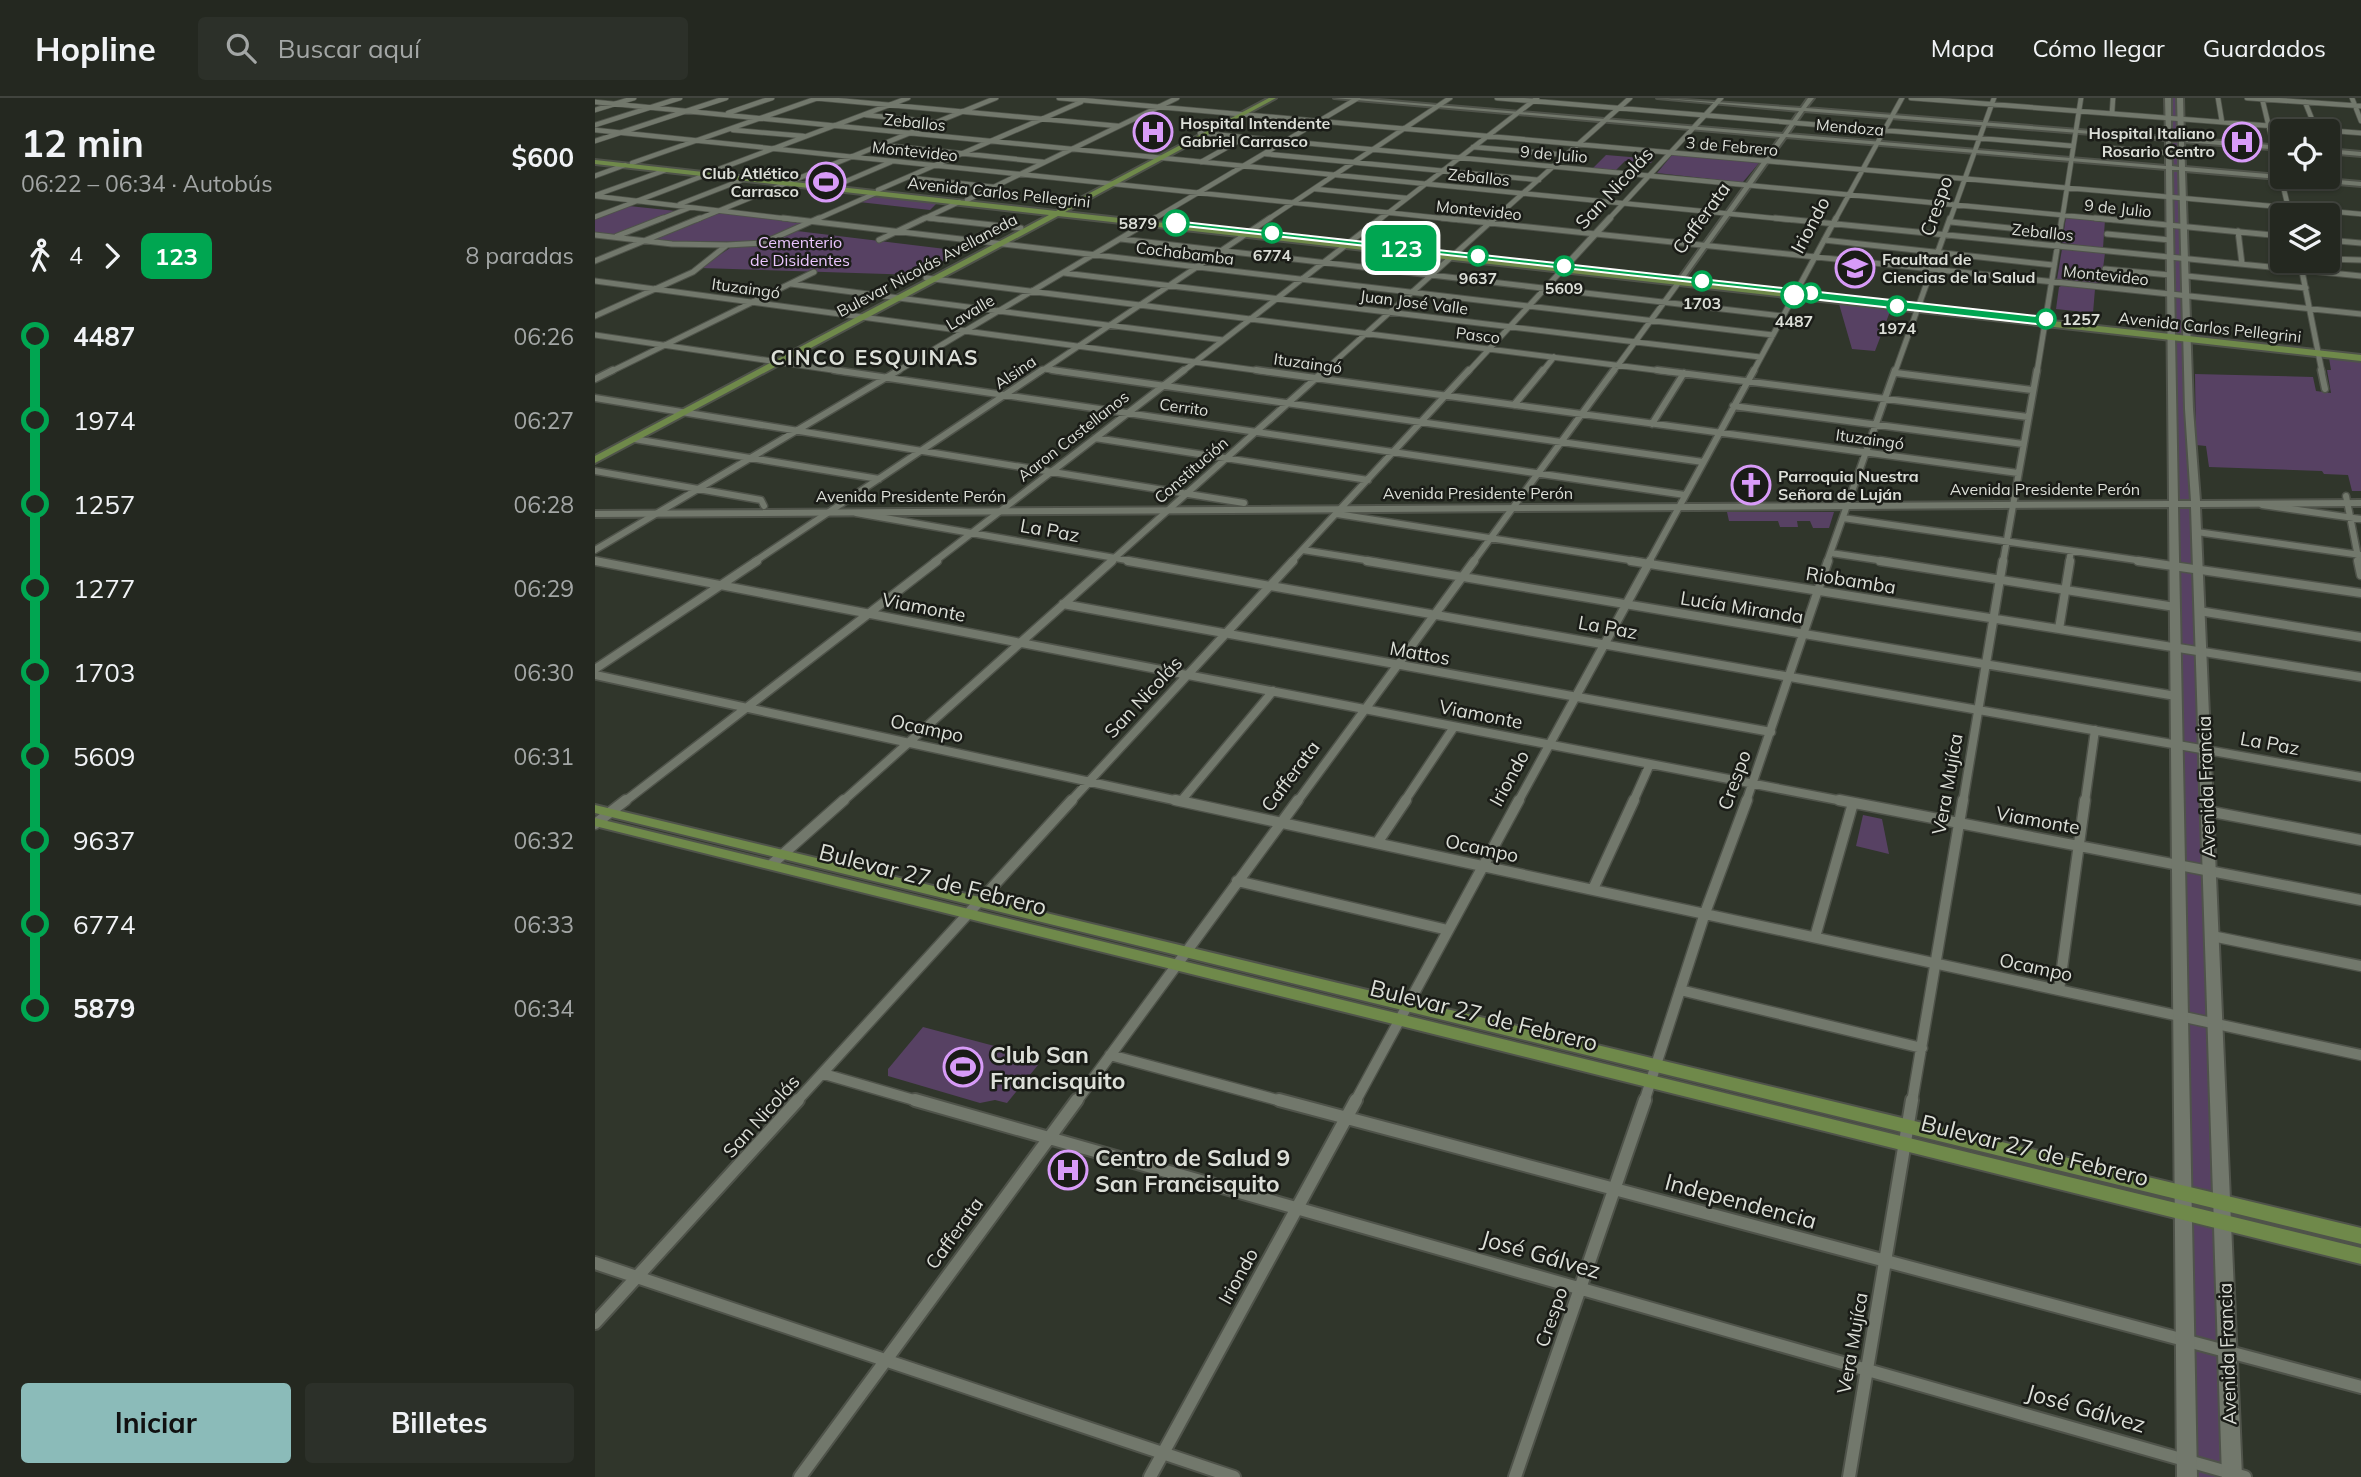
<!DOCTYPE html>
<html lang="es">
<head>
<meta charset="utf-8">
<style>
  body { margin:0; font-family:Mulish,sans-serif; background:#2c3029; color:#f1f3f6; height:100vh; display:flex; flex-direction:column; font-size:26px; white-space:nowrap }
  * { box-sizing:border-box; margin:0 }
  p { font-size:23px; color:#a3a6a5 }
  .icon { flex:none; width:38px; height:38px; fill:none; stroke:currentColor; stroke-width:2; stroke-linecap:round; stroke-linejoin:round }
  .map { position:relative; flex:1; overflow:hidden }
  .sheet { display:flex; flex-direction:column; background:#242820; width:595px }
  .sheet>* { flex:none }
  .badge { padding:0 14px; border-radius:10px; font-size:24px; line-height:46px }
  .tools { position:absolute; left:1675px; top:21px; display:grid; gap:14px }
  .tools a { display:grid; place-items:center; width:70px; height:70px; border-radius:7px; background:#242820; box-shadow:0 2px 5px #0004,0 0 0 2px #41443e; font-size:35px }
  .map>.badge { position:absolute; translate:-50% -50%; box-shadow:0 0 0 4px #fff }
  .legs { display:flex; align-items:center; gap:10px; height:77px; padding:0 21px; font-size:23px }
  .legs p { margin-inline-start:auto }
  .overview { display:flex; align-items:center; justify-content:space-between; height:119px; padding:0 21px }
  h1 { font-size:38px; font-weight:700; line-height:52px }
  .primary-button { display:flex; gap:14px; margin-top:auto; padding:14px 21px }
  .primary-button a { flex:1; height:80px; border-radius:7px; background:#8bbbb9; color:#111; font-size:28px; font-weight:700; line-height:80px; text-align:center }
  .primary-button a+a { background:#2c3029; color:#f1f3f6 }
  ul { padding:0 21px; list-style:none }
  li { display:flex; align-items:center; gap:24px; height:84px; font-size:26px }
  li i { display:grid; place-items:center; width:10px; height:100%; margin:0 9px; background:currentColor }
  li i::after { content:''; width:18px; height:18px; margin:-9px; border:5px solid; border-radius:50%; background:#242820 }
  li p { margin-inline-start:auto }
  li:first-child i { background:linear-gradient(#0000 50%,currentColor 0) }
  li:last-child i { background:linear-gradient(currentColor 50%,#0000 0) }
  header { display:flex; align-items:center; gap:42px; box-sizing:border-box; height:98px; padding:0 35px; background:#242820; border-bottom:2px solid #41443e }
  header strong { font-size:33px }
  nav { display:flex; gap:38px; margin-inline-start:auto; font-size:24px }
  .search { width:490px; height:63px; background:#2c3029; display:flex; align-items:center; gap:18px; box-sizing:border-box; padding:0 24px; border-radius:7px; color:#a3a6a5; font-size:26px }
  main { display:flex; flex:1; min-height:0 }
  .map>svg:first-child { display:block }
  .green { fill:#574163 }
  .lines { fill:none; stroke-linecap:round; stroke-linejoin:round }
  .minor-far5-casing { stroke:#4f534a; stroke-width:6 }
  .minor-far4-casing { stroke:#4f534a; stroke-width:7 }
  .minor-far3-casing { stroke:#4f534a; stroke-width:9 }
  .minor-far2-casing { stroke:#4f534a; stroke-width:11 }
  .minor-far1-casing { stroke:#4f534a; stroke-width:13 }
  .minor-casing { stroke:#4f534a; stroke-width:16 }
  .tertiary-far1-casing { stroke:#4f534a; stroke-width:6 }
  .tertiary-casing { stroke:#4f534a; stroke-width:8 }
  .secondary-casing { stroke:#4f534a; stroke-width:4 }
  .primary-casing { stroke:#4f534a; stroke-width:4 }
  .minor-far5 { stroke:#72786c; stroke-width:4.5 }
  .minor-far4 { stroke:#72786c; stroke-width:5 }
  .minor-far3 { stroke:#72786c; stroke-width:6 }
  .minor-far2 { stroke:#72786c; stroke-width:8 }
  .minor-far1 { stroke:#72786c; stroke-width:10 }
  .minor { stroke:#72786c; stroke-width:12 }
  .tertiary-far1 { stroke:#72786c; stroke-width:4.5 }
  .tertiary { stroke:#72786c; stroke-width:6 }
  .secondary { fill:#72786c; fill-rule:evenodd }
  .primary { fill:#6f894a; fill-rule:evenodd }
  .line-1 { fill:#00a651; stroke:#fff; stroke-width:2 }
  .stop-1-dot { fill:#fff; stroke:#00a651; stroke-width:3.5 }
  .labels { text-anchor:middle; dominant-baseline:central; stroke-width:5; stroke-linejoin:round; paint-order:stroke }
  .far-street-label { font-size:16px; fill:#dcdfd8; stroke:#1a1c17 }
  .far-poi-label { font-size:16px; font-weight:bold; fill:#dcdfd8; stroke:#1a1c17; text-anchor:start }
  .far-stop-label { font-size:16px; font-weight:bold; fill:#dcdfd8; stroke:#1a1c17 }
  .far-park-label { font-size:16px; fill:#eac5fe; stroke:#1a1c17 }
  .street-label { font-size:19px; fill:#dcdfd8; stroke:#1a1c17 }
  .far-district-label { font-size:21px; font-weight:bold; letter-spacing:2px; fill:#dcdfd8; stroke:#1a1c17 }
  .near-street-label { font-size:23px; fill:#dcdfd8; stroke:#1a1c17 }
  .near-poi-label { font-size:23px; font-weight:bold; fill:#dcdfd8; stroke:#1a1c17; text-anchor:start }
</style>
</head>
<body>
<header>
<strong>Hopline</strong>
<div class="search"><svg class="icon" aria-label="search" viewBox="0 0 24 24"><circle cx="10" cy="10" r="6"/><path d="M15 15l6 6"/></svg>Buscar aquí</div>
<nav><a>Mapa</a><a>Cómo llegar</a><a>Guardados</a></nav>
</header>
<main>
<section class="sheet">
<div class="overview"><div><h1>12 min</h1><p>06:22 – 06:34 · Autobús</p></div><b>$600</b></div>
<div class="legs"><svg class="icon" aria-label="walk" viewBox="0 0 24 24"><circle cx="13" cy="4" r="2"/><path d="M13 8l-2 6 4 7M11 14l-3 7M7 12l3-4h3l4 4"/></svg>4<svg class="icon" aria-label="forward" viewBox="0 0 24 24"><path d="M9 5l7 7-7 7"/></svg><b class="badge" style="background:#00a651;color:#fff">123</b><p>8 paradas</p></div>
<ul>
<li><i style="color:#00a651"></i><b>4487</b><p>06:26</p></li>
<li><i style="color:#00a651"></i><span>1974</span><p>06:27</p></li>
<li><i style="color:#00a651"></i><span>1257</span><p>06:28</p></li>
<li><i style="color:#00a651"></i><span>1277</span><p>06:29</p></li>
<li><i style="color:#00a651"></i><span>1703</span><p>06:30</p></li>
<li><i style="color:#00a651"></i><span>5609</span><p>06:31</p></li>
<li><i style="color:#00a651"></i><span>9637</span><p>06:32</p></li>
<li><i style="color:#00a651"></i><span>6774</span><p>06:33</p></li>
<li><i style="color:#00a651"></i><b>5879</b><p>06:34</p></li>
</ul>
<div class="primary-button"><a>Iniciar</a><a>Billetes</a></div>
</section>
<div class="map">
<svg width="1766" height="1379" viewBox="0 0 1766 1379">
  <rect width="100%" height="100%" fill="#30362b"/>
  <path class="green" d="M1573 0H1585L1593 236 1766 256V260L1594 241 1637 1379H1592L1574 239 0 64V61L1574 235Z
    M1083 56 1158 63 1164 65 1148 84H1143L1062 75 1077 57Z
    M1011 57 1059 61 1056 65 1030 63 1021 72 998 70Z
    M278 98 342 105 335 112 264 104Z
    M34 108 81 113 21 137 0 134V121Z
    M122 115H130L211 124 164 144 56 143Z
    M1471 119 1510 122 1508 150 1467 145Z
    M202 133 367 153 322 177 105 170 141 146 169 147Z
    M1467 151 1510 155 1506 186 1462 181Z
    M1468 187 1500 191 1498 215 1461 211 1464 189Z
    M1244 206 1296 211 1280 253 1257 251Z
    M1734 260 1766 264V393H1757L1753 377 1729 376 1727 373 1614 369 1611 348 1601 347 1600 276 1718 279 1721 293 1736 295 1732 272H1736Z
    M1132 414H1239L1234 430H1218L1215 423H1202L1203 429H1185L1183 423H1134Z
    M1268 717 1287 721 1294 756 1261 748Z
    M328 929 422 954V961L443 967 412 1005 400 1002 385 1005 293 978V971Z"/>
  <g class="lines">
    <defs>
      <path id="minor-far5" d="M219 0 523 28
        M464 0 1766 116
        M902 0 1478 48
        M1316 0 1766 35
        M1623 0 1627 24
        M1652 0 1766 8
        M1667 0 1695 117
        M1757 0 1766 23
        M0 4 1197 122
        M1710 4 1721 31
        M0 12 39 0
        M133 15 177 0
        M1517 15 1518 0
        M271 17 340 24
        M0 27 85 0
        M0 32 864 122
        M138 32 208 38
        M605 35 1519 122
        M0 43 131 0
        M287 47 448 64
        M878 49 972 57
        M1515 50 1573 55
        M671 56 944 82
        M606 64 649 40
        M37 65 223 0
        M116 74 313 0
        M0 78 30 67
        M316 80 399 89
        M240 88 296 64
        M720 91 811 100
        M283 92 486 4
        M1 97 71 72
        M0 98 203 122
        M372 102 582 0
        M85 106 152 80
        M0 119 113 76
        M332 120 351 122
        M63 122 94 110
        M101 122 401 0
        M220 122 281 95
        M326 122 364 104
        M557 122 763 0
        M672 122 855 0
        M784 122 942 0
        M898 122 1035 0
        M1240 122 1307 0
        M1355 122 1399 0
        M1467 122 1486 0"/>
      <path id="minor-far4" d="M188 120 1178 237
        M334 120 426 130
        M847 120 1766 216
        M1180 120 1766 178
        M1500 120 1687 138
        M1356 124 1464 135
        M1643 133 1647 166
        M1512 136 1575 142
        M0 137 77 146 132 147
        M22 138 68 120
        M526 141 1188 218
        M284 142 330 120
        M1229 142 1458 167
        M1732 142 1766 145
        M1732 161 1766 162
        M0 163 105 120
        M1705 163 1727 274
        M1510 171 1575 177
        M469 175 1165 259
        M1592 178 1711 190
        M331 180 1075 274
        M0 183 674 274
        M196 186 628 242
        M0 218 98 174 132 147 168 145 224 120
        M0 237 251 274
        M449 271 470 274
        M15 274 219 174
        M301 274 560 120
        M445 274 675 120
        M587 274 786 120
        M728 274 900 120
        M873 274 968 171
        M947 274 959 259
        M1018 274 1084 184
        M1158 274 1241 120
        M1300 274 1355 120
        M1442 274 1467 120"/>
      <path id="minor-far3" d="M239 272 1090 397
        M457 272 1108 364
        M661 272 1423 375
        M1062 272 1433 319
        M1726 272 1730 291
        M1301 275 1437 292
        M0 281 18 272
        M0 300 649 405
        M919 307 948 272
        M1138 308 1428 346
        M1057 326 1089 275
        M500 340 773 382
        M39 341 284 381
        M0 373 166 402 169 408
        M1751 398 1764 464
        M1667 407 1766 421
        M261 415 543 464
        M742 416 1047 464
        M1248 420 1555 464
        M1602 434 1766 457
        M0 452 304 272
        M708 452 783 464
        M1236 455 1296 464
        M0 463 8 464
        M159 464 447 272
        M339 464 589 272
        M515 464 730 272
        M696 464 874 272
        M878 464 1019 272
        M1054 464 1159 272
        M1232 464 1300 272
        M1408 464 1442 272
        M1474 464 1476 453"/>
      <path id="minor-far2" d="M0 463 1253 704
        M533 463 1766 679
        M772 463 1581 598
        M1036 463 1766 579
        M1285 463 1580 509
        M1543 463 1766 495
        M1763 463 1766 477
        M468 506 1176 634
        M1604 513 1766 539
        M1464 531 1475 463
        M0 571 162 463
        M0 577 588 704
        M586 703 678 593
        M29 704 342 463
        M247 704 517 463
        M475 704 698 463
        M702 704 879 463
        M809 704 859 629
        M923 704 1055 463
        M1038 704 1055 666
        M1151 704 1233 463
        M1368 704 1408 463
        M1490 704 1500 632"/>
      <path id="minor-far1" d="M580 702 1766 957
        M1244 702 1766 802
        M1612 713 1766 742
        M0 726 31 702
        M782 745 811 702
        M177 766 249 702
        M642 783 853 832
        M998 791 1039 702
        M1617 838 1766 868
        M1220 839 1258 705
        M1085 892 1327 950
        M1464 892 1490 702
        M515 957 690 1004
        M229 976 326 1004
        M201 1004 477 702
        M481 1004 703 702
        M760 1004 924 702
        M1049 1004 1110 815 1152 702
        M1317 1004 1368 702"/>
      <path id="minor" d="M320 1002 1650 1379
        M684 1002 1766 1289
        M0 1165 639 1379
        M0 1225 203 1002
        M205 1379 482 1002
        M555 1379 761 1002
        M920 1379 1050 1002
        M1254 1379 1317 1002"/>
      <path id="tertiary-far1" d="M1013 122 1126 0"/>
      <path id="tertiary" d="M968 171 1015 120"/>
      <path id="secondary" d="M739 0H760L1188 36 1204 13 1062 0 1206 10 1213 0H1219L1211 10 1571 39 1570 0H1576V39L1583 40 1582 0H1588L1589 40 1687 48V52L1589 44 1590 69 1766 84V88L1590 73 1598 311 1605 403 1766 402V408L1605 409 1647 1379H1627L1596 409H1583L1602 1379H1582L1574 409 0 419V413L1574 403 1571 71 1191 39 1086 185 1084 186 1081 184 1185 39ZM1209 13 1571 42V68L1193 36ZM1576 43H1584V69L1577 68ZM1577 72H1584L1590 311 1596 403H1583Z
        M1732 51 1766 54V58L1732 55Z"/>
      <path id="primary" d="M674 0H681L470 114 1766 257V263L463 118 0 365V358L454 117 0 66V62L461 113Z
        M0 707 1766 1130V1146L0 715Z
        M0 720 1766 1150V1166L0 728Z"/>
    </defs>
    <use href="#minor-far5" class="minor-far5-casing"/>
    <use href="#minor-far4" class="minor-far4-casing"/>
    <use href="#minor-far3" class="minor-far3-casing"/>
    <use href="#minor-far2" class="minor-far2-casing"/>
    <use href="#minor-far1" class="minor-far1-casing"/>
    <use href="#minor" class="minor-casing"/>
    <use href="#tertiary-far1" class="tertiary-far1-casing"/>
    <use href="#tertiary" class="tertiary-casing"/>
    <use href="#secondary" class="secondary-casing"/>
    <use href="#primary" class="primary-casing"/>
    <use href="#minor-far5" class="minor-far5"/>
    <use href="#minor-far4" class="minor-far4"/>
    <use href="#minor-far3" class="minor-far3"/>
    <use href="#minor-far2" class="minor-far2"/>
    <use href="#minor-far1" class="minor-far1"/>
    <use href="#minor" class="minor"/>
    <use href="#tertiary-far1" class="tertiary-far1"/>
    <use href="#tertiary" class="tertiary"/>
    <use href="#secondary" class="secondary"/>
    <use href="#primary" class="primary"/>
  </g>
  <path class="line-1" d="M579 123 1451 219 1455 221 1451 227 1199 199 1197 195 581 127Z"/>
  <defs>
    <symbol id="hospital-ring" viewBox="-11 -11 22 22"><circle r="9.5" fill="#1a1c17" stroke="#d89bf8" stroke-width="1.5"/><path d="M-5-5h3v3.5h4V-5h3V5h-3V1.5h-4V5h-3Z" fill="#d89bf8"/></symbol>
    <symbol id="stadium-ring" viewBox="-11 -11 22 22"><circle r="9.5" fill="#1a1c17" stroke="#d89bf8" stroke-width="1.5"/><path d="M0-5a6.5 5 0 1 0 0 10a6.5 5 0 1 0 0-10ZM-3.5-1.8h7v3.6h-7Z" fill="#d89bf8"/></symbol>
    <symbol id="university-ring" viewBox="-11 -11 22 22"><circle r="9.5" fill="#1a1c17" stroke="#d89bf8" stroke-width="1.5"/><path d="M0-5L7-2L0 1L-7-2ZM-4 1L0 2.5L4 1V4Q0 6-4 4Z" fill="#d89bf8"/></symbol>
    <symbol id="church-ring" viewBox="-11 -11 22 22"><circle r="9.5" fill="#1a1c17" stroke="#d89bf8" stroke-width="1.5"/><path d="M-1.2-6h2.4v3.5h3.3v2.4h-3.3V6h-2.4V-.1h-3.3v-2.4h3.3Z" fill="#d89bf8"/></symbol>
  </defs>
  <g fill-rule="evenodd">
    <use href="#hospital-ring" x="536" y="12" width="44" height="44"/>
    <use href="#hospital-ring" x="1625" y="22" width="44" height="44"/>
    <use href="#stadium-ring" x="209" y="62" width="44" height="44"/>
    <use href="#university-ring" x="1238" y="148" width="44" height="44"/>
    <use href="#church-ring" x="1134" y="365" width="44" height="44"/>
    <use href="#stadium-ring" x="346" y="947" width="44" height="44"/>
    <use href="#hospital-ring" x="451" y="1050" width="44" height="44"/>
  </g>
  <g class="stop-1-dot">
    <circle cx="581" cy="125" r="12"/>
    <circle cx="677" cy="135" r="9"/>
    <circle cx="883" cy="158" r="9"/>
    <circle cx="969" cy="168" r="9"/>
    <circle cx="1107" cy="183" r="9"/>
    <circle cx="1216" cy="195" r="9"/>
    <circle cx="1199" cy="197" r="12"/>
    <circle cx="1302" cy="208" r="9"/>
    <circle cx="1451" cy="221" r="9"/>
  </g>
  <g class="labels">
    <g class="far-street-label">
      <text transform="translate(320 24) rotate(6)">Zeballos</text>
      <text transform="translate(1255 29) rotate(5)">Mendoza</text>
      <text transform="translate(1137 48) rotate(5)">3 de Febrero</text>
      <text transform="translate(320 53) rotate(6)">Montevideo</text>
      <text transform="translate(959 56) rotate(5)">9 de Julio</text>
      <text transform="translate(884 79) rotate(6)">Zeballos</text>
      <text transform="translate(404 94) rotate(6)">Avenida Carlos Pellegrini</text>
      <text transform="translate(1523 110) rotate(6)">9 de Julio</text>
      <text transform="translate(884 112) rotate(6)">Montevideo</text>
      <text transform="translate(1448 134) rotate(6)">Zeballos</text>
      <text transform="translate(590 155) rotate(7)">Cochabamba</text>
      <text transform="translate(332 167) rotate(-28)">Bulevar Nicolás Avellaneda</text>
      <text transform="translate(1511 177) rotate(6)">Montevideo</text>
      <text transform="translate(151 190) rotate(8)">Ituzaingó</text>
      <text transform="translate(819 204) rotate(7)">Juan José Valle</text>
      <text transform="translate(375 214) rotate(-31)">Lavalle</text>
      <text transform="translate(1615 229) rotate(6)">Avenida Carlos Pellegrini</text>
      <text transform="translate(883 237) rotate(7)">Pasco</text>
      <text transform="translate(713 265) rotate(8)">Ituzaingó</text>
      <text transform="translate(420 274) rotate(-34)">Alsina</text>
      <text transform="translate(589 309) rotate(8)">Cerrito</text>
      <text transform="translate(478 338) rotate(-38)">Aaron Castellanos</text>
      <text transform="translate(1275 341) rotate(8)">Ituzaingó</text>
      <text transform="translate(596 372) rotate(-41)">Constitución</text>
      <text x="1450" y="391">Avenida Presidente Perón</text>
      <text x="883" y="395">Avenida Presidente Perón</text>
      <text x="316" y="398">Avenida Presidente Perón</text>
    </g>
    <g class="far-poi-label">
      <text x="585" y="25">Hospital Intendente<tspan x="585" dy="18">Gabriel Carrasco</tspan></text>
      <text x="1620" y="35" text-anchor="end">Hospital Italiano<tspan x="1620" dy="18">Rosario Centro</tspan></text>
      <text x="204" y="75" text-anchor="end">Club Atlético<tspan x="204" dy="18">Carrasco</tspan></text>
      <text x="1287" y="161">Facultad de<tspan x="1287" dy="18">Ciencias de la Salud</tspan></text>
      <text x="1183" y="378">Parroquia Nuestra<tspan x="1183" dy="18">Señora de Luján</tspan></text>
    </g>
    <g class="far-stop-label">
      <text x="562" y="125" text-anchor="end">5879</text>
      <text x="677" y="157">6774</text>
      <text x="883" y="180">9637</text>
      <text x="969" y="190">5609</text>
      <text x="1107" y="205">1703</text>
      <text x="1467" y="221" text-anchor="start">1257</text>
      <text x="1199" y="223">4487</text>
      <text x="1302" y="230">1974</text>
    </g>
    <g class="far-park-label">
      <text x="205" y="144">Cementerio<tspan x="205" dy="18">de Disidentes</tspan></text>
    </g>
    <g class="street-label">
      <text transform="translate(1019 90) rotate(-47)">San Nicolás</text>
      <text transform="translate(1341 108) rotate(-71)">Crespo</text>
      <text transform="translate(1106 120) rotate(-54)">Cafferata</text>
      <text transform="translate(1215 127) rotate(-62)">Iriondo</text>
      <text transform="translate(455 432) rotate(10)">La Paz</text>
      <text transform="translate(1256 482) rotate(9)">Riobamba</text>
      <text transform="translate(329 509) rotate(11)">Viamonte</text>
      <text transform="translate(1147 509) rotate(9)">Lucía Miranda</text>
      <text transform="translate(1013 529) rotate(10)">La Paz</text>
      <text transform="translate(825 555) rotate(10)">Mattos</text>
      <text transform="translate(548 599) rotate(-47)">San Nicolás</text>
      <text transform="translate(886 616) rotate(11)">Viamonte</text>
      <text transform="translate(332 630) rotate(12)">Ocampo</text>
      <text transform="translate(1675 645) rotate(10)">La Paz</text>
      <text transform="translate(695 678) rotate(-53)">Cafferata</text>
      <text transform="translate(914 680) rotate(-61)">Iriondo</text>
      <text transform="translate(1139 682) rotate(-70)">Crespo</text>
      <text transform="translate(1352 686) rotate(-80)">Vera Mujíca</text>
      <text transform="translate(1611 689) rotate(-92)">Avenida Francia</text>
      <text transform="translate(1443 722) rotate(10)">Viamonte</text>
      <text transform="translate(887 750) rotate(12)">Ocampo</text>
      <text transform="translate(1441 869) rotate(12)">Ocampo</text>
      <text transform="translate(166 1018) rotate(-48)">San Nicolás</text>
      <text transform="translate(359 1135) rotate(-54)">Cafferata</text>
      <text transform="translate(643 1178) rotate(-61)">Iriondo</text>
      <text transform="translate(956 1219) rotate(-71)">Crespo</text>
      <text transform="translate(1257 1245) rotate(-80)">Vera Mujíca</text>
      <text transform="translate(1632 1256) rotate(-92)">Avenida Francia</text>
    </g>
    <g class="far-district-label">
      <text x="280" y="259">CINCO ESQUINAS</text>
    </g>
    <g class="near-street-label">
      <text transform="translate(338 781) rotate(14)">Bulevar 27 de Febrero</text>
      <text transform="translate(889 917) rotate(14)">Bulevar 27 de Febrero</text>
      <text transform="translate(1440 1052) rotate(14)">Bulevar 27 de Febrero</text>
      <text transform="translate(1146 1103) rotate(15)">Independencia</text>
      <text transform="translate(946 1156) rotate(16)">José Gálvez</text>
      <text transform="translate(1491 1310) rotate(16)">José Gálvez</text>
    </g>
    <g class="near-poi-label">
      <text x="395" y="956">Club San<tspan x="395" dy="26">Francisquito</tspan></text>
      <text x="500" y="1059">Centro de Salud 9<tspan x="500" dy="26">San Francisquito</tspan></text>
    </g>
  </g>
</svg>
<div class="tools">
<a><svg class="icon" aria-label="locate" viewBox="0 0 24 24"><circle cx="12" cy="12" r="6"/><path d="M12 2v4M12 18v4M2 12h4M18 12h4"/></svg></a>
<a><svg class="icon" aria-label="layers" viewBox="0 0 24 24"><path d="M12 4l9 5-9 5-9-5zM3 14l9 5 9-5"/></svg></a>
</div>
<b class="badge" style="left:806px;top:150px;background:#00a651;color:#fff">123</b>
</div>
</main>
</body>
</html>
